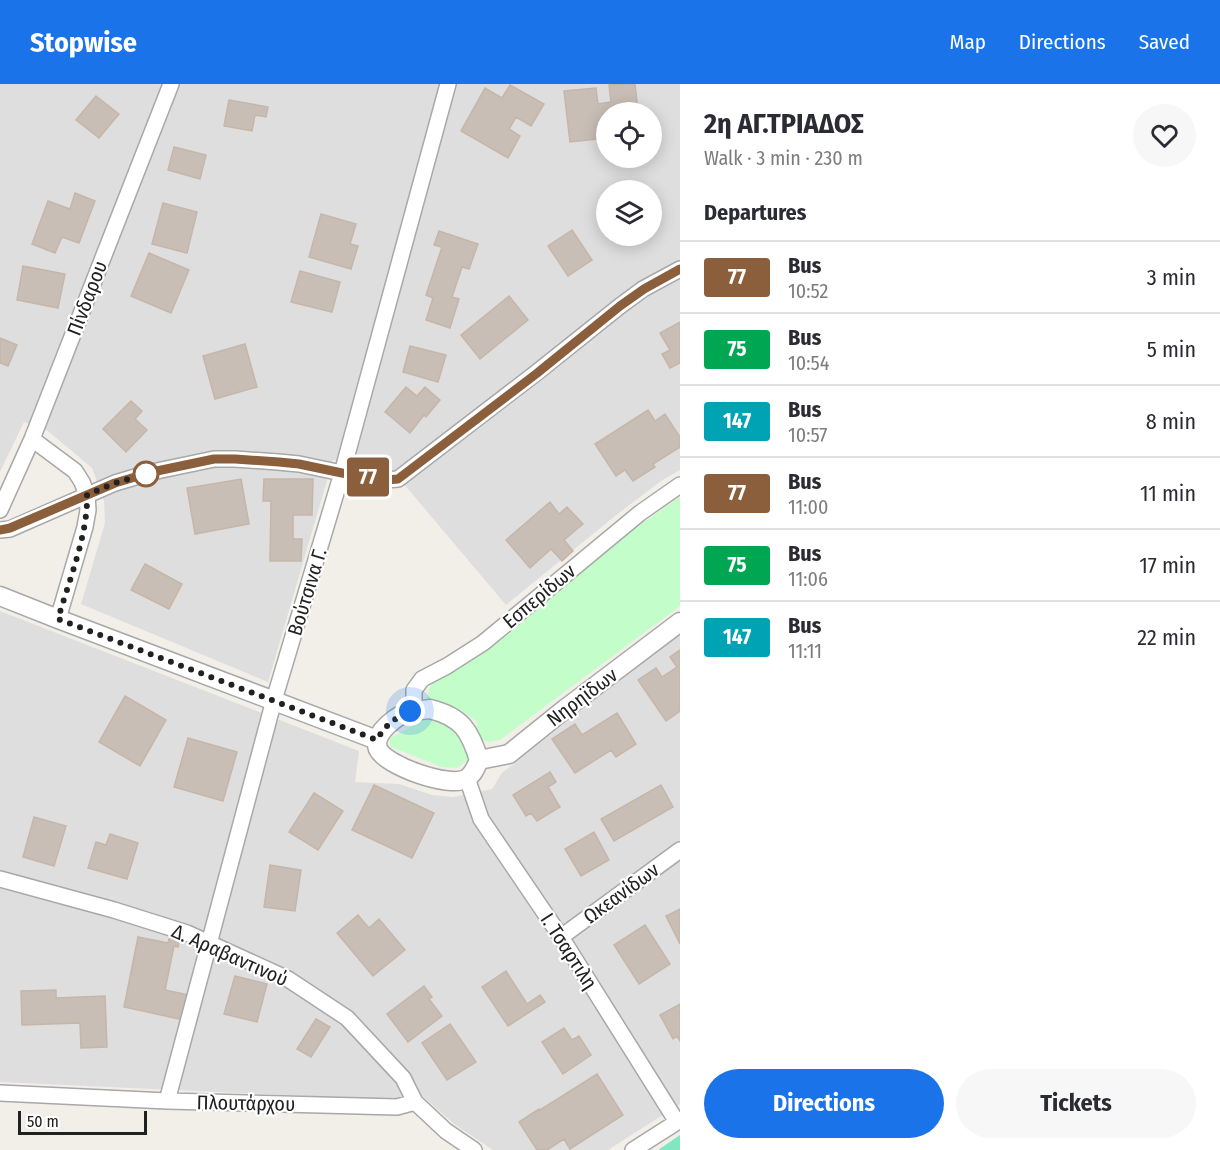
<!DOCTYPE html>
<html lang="en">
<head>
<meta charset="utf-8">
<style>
  body { margin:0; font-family:"Fira Sans Condensed",sans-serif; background:#f7f7f7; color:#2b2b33; height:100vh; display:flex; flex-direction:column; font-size:22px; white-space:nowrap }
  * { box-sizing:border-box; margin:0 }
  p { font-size:20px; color:#7c7c81 }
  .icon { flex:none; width:33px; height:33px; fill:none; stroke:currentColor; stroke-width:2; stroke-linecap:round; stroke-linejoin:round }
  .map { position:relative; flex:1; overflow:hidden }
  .details { display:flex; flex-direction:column; background:#fff; width:540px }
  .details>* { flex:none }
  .badge { padding:0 12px; border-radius:4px; font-size:21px; line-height:39px }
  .buttons { position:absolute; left:596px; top:18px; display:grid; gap:12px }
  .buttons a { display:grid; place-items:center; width:66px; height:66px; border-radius:50%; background:#fff; box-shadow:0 3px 15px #0003; font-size:30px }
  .scale { position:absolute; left:18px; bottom:15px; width:129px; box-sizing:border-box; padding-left:6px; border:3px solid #212121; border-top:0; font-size:16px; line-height:21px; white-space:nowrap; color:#212121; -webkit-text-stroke:4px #fff; paint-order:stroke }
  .you { position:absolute; width:30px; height:30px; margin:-15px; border:4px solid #fff; border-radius:50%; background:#1a73e8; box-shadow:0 0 0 9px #1a73e833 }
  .map>.badge { position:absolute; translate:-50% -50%; box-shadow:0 0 0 3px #fff }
  h2 { padding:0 24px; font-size:22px; line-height:54px }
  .round { display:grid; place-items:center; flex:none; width:63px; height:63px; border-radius:32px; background:#f7f7f7 }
  .headline { display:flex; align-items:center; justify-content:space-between; height:102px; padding:0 24px }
  h1 { font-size:28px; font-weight:700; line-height:45px }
  .action { display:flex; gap:12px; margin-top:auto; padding:12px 24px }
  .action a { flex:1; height:69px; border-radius:36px; background:#1a73e8; color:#fff; font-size:24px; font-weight:700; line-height:69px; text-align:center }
  .action a+a { background:#f7f7f7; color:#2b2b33 }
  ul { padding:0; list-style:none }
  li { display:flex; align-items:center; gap:18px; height:72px; padding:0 24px; border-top:2px solid #e1e1e2 }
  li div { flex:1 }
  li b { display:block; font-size:22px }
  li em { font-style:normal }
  li .badge { min-width:66px; font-weight:700; text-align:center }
  header { display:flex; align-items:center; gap:36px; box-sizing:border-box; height:84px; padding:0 30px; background:#1a73e8; color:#fff }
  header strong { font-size:28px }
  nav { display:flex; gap:33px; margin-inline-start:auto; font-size:21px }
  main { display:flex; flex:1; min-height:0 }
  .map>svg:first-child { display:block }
  .residential { fill:#dfdede; fill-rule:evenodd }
  .park { fill:#c3fdca }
  .pitch { fill:#81e6c2 }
  .building { fill:#c8beb6; stroke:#c5b6a8; stroke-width:1.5 }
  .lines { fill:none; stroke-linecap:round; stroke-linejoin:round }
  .minor-casing { stroke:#a8a8a8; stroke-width:18 }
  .tertiary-casing { stroke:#a8a8a8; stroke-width:21 }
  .minor { stroke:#fff; stroke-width:15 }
  .tertiary { stroke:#fff; stroke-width:18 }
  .line-casing { stroke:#fff; stroke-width:14 }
  .line { stroke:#8b5e3c; stroke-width:9 }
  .walk { stroke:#212121; stroke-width:6; stroke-dasharray:0 10.8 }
  .stop-dot { fill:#fff; stroke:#8b5e3c; stroke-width:3 }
  .labels { text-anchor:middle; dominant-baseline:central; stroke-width:4.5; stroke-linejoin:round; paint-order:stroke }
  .street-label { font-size:20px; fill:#212121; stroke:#fff }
</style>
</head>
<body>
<header>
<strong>Stopwise</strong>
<nav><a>Map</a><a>Directions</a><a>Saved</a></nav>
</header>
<main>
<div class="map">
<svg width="680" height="1066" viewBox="0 0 680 1066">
  <rect width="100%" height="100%" fill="#f2efe8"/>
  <path class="residential" d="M0 0H680V386L661 397 615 432 506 521 392 386 333 376 268 598 81 520 105 439 104 417 92 384 48 347 24 338 0 388ZM606 28H651V74H606ZM606 106H651V152H606Z
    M0 527 359 667 355 698 399 700 432 711 453 713 492 705 502 689 680 548V1020L608 1066H493L454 1040 419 1009 396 1016 0 998Z"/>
  <path class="park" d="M680 413V522L500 656 489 658 481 656 476 646 477 638 461 626 425 619 431 600 472 577 627 450Z
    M424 635 444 639 464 658 469 675 457 684 442 683 391 663 389 655Z"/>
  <path class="pitch" d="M680 1051V1066H658Z"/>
  <path class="building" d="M622 0H635L638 28H606V54L570 58 564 7 596 4 598 20 611 18 609 1Z
    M510 1 544 20 531 42 516 33 509 45 520 52 508 74 461 47 485 4 502 14Z
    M96 12 119 30 99 54 76 36Z
    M229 16 268 23 266 33 255 31 252 47 224 42Z
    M174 63 206 71 200 95 168 86Z
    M75 109 95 117 79 159 62 153 55 169 32 160 48 117 70 125Z
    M163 119 197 128 187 169 152 160Z
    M321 130 356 140 350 160 358 162 351 185 309 173Z
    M572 146 592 176 568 192 548 162Z
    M439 147 478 160 469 185 462 183 452 213 459 215 450 244 426 236 433 214 426 211 442 163 434 161Z
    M149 169 189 186 171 229 131 212Z
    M23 182 65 190 58 224 17 216Z
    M300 187 340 198 332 228 291 218Z
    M509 212 528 236 480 275 461 251Z
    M680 238V279L670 284 662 270 670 266 660 249Z
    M0 254 17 261 8 282 0 279Z
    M245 260 257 303 215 315 203 272Z
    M410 262 446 271 438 298 403 288Z
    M406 303 417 312 425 303 440 316 426 333 424 331 410 349 385 328Z
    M131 317 142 327 135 335 147 346 126 368 103 345Z
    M648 326 655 337 665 330 680 353V363L653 380 655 383 633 397 625 386 616 392 595 360Z
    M241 395 249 440 195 450 187 404Z
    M264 395H313L312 431H293V455H302L301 477H270L271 417H263Z
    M550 418 559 430 567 423 583 440 564 456 573 467 562 477 551 465 530 484 506 456Z
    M145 480 182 500 169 525 131 506Z
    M680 566V627L666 637 638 596 656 584 662 593 677 583 670 573Z
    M125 612 166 636 140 682 99 658Z
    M617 629 636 660 616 673 611 666 575 689 552 655 575 640 582 651Z
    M188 654 237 668 223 717 174 703Z
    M550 688 556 698 548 703 560 723 537 737 531 729 526 732 513 711Z
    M374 701 434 729 412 774 352 746Z
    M661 701 673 723 614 757 601 735Z
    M314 709 343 727 318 766 289 748Z
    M34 733 66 742 54 782 23 773Z
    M594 748 609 776 581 792 565 765Z
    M110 750 138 759 127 795 88 784 96 758 106 761Z
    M270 781 301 786 295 827 264 823Z
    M680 825V860L666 832Z
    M358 831 369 844 379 835 405 866 373 892 337 849Z
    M645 841 670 880 639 900 614 861Z
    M170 851 180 854 178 863 174 862 165 906 189 911 184 936 124 923 138 853 168 859Z
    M506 887 527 920 540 911 545 918 508 942 482 903Z
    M235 892 267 900 257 938 224 930Z
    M424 902 432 913 429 915 442 932 408 958 387 930Z
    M56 906V914L105 912 107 963 81 964 80 939 22 941 21 907Z
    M680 920V957L677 952 673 955 660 931Z
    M316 935 330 943 311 973 297 965Z
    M450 940 476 978 447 996 422 959Z
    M564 944 572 956 579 952 591 971 563 990 542 958Z
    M597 990 623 1031 570 1065 564 1055 547 1066H537L519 1038 539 1025 540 1026Z"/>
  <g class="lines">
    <defs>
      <path id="minor" d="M32 355 75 387 82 398 87 411 88 426 85 443 58 535
        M0 426 32 355 171 0
        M0 446 10 445 115 399 152 388 214 375H235L278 378 299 380 342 389 386 396 398 395 536 289 620 222 643 205 680 185
        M414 627V606L422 595 447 582 483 559 640 429 680 401
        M467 694 481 735 561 853 677 1038
        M0 795 114 826 187 849 288 895 347 934 403 994 415 1018 446 1047 474 1066
        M561 853 680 766
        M0 1009 167 1017 397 1023 415 1018
        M167 1017 274 616 342 389 448 0
        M633 1066 680 1036"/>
      <path id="tertiary" d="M0 512 58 535 377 656
        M430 625C462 633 470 647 479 676 476 683 473 691 466 695 449 704 386 682 378 665 372 649 398 630 412 627 418 626 424 626 430 625Z
        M479 676 509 670 565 625 680 538"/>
    </defs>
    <use href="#minor" class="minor-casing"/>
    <use href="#tertiary" class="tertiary-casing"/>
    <use href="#minor" class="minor"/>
    <use href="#tertiary" class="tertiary"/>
  </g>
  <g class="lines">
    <defs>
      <path id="line" d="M0 446 10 444 115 399 152 388 214 375H235L279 378 299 380 342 389 386 396 398 395 536 290 620 222 644 205 680 185"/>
    </defs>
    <use href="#line" class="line-casing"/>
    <use href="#line" class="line"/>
    <path class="walk" d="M146 390 152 388 115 399 87 411C88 451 69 496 58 535L377 656C385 641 395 634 410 627"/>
  </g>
  <circle class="stop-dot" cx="146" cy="390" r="12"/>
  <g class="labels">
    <g class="street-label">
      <text transform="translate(87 214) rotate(-69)">Πίνδαρου</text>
      <text transform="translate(307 508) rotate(-73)">Βούτσινα Γ.</text>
      <text transform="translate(539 512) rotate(-40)">Εσπερίδων</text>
      <text transform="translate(582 613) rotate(-37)">Νηρηϊδων</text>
      <text transform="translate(621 809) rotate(-36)">Ωκεανίδων</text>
      <text transform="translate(569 867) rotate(57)">Ι. Τσαρτιλη</text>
      <text transform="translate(230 871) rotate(24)">Δ. Αραβαντινού</text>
      <text transform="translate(246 1019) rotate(1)">Πλουτάρχου</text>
    </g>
  </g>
</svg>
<div class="buttons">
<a><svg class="icon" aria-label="locate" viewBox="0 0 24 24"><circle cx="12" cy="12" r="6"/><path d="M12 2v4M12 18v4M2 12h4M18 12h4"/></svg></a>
<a><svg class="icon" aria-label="layers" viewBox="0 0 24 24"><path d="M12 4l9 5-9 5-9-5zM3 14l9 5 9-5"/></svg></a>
</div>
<div class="scale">50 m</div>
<div class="you" style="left:410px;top:627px"></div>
<b class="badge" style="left:368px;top:393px;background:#8b5e3c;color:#fff">77</b>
</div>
<section class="details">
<div class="headline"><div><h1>2η ΑΓ.ΤΡΙΑΔΟΣ</h1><p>Walk · 3 min · 230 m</p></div><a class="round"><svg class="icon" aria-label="heart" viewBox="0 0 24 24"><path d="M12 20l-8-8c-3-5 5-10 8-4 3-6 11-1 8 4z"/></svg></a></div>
<h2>Departures</h2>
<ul>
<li><span class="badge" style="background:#8b5e3c;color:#fff">77</span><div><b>Bus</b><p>10:52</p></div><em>3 min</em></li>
<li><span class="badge" style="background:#00a651;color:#fff">75</span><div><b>Bus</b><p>10:54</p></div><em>5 min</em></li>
<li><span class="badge" style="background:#00a3b4;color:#fff">147</span><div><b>Bus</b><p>10:57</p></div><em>8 min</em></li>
<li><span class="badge" style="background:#8b5e3c;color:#fff">77</span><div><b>Bus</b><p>11:00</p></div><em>11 min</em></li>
<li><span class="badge" style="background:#00a651;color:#fff">75</span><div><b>Bus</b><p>11:06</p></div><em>17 min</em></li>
<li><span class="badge" style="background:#00a3b4;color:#fff">147</span><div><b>Bus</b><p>11:11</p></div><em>22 min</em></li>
</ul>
<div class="action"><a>Directions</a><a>Tickets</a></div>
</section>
</main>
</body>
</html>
